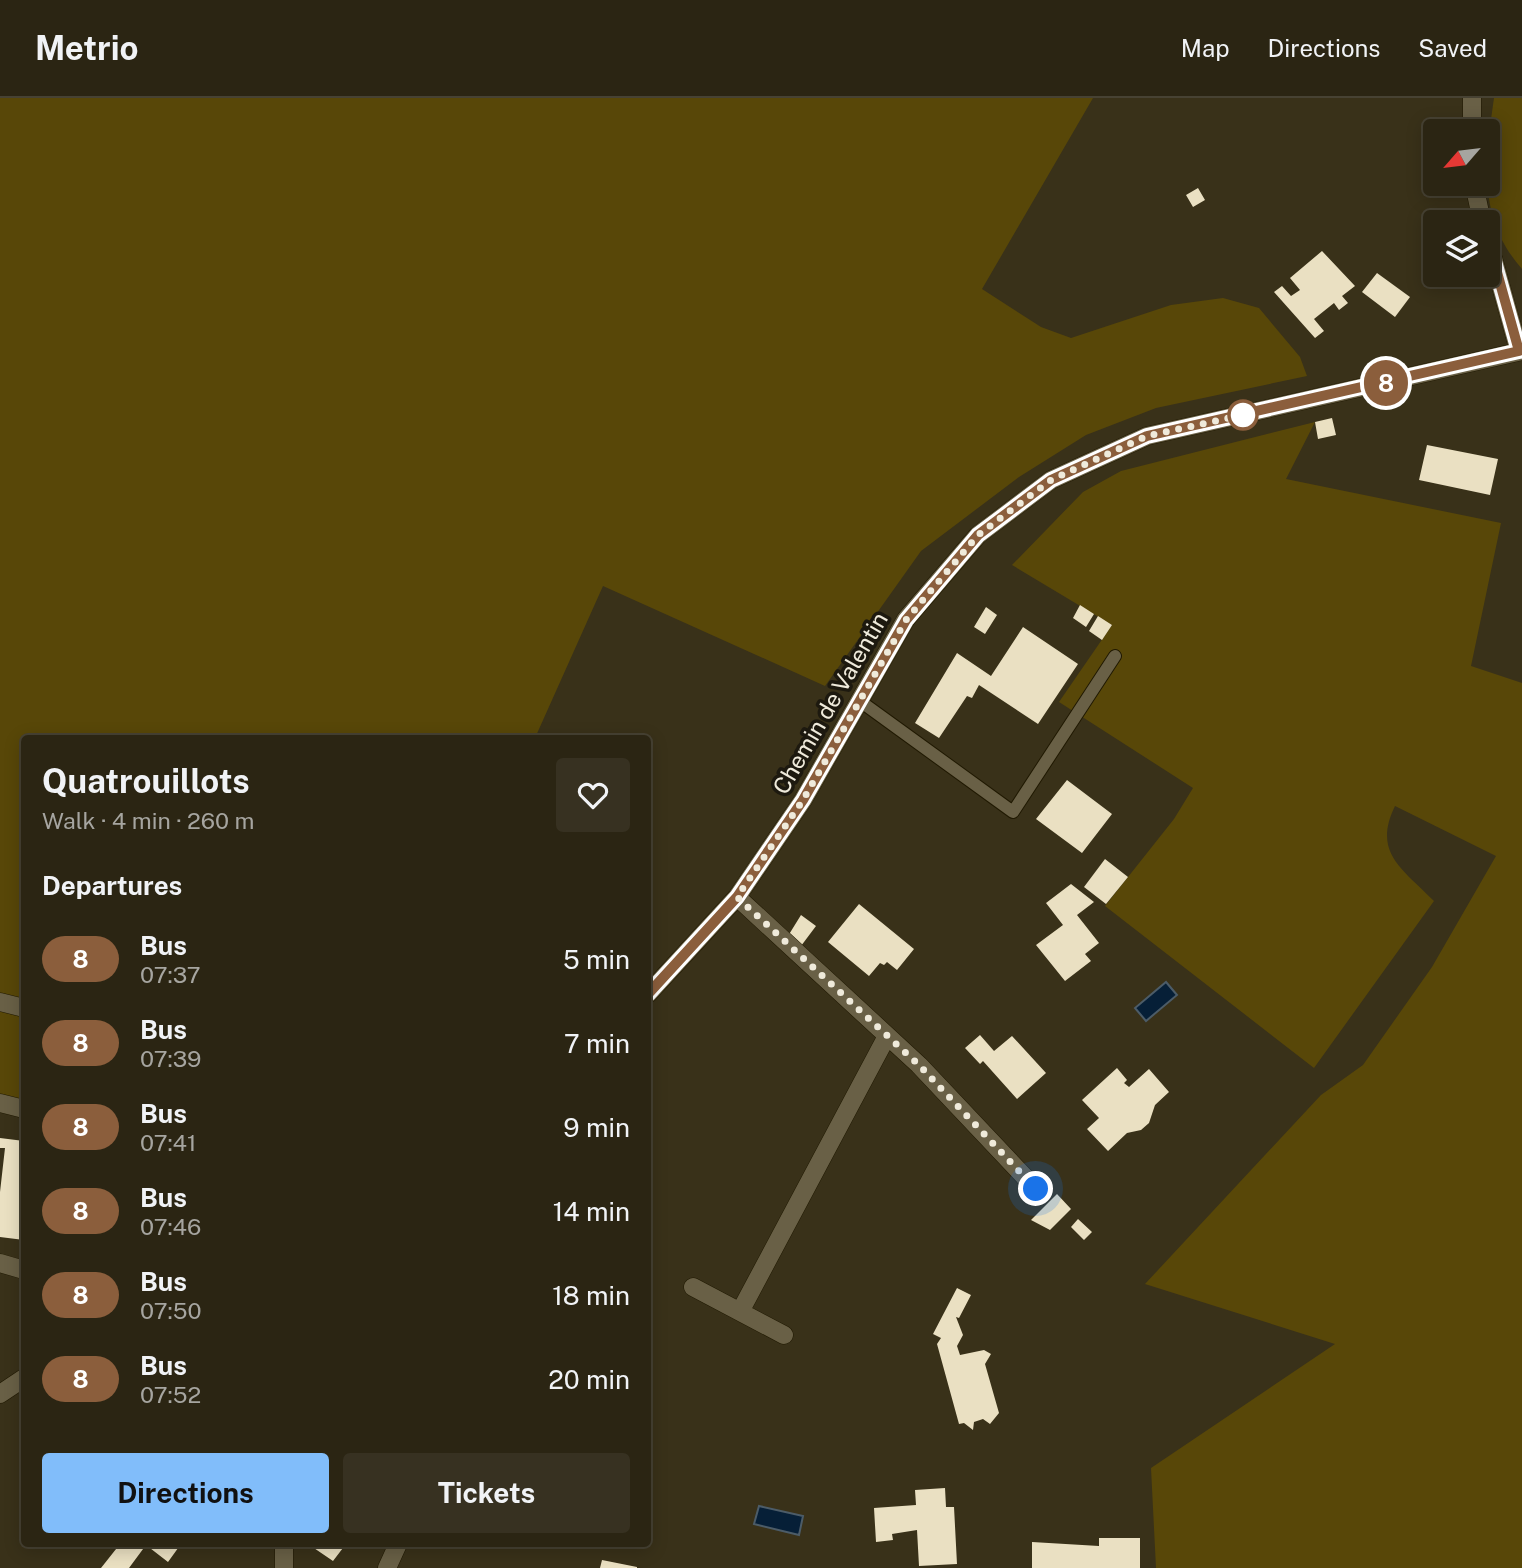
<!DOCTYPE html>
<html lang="en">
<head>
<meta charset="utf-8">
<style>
  body { margin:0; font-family:"Public Sans",sans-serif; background:#373121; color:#f1f3f6; height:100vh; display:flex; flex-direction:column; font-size:26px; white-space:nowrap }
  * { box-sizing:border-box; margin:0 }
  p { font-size:23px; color:#a6a5a0 }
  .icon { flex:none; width:38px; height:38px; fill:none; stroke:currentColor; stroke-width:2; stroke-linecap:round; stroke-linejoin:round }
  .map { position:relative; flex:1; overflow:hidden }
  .drawer { position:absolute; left:21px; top:637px; width:630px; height:812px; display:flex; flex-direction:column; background:#2b2513; border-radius:7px; box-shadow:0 4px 18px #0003,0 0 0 2px #474233 }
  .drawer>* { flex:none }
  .badge { padding:0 14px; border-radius:23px; font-size:24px; line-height:46px }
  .needle { width:46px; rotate:242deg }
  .tools { position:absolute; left:1423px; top:21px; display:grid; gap:14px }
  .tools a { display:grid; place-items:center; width:77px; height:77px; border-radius:7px; background:#2b2513; box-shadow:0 4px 18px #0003,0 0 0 2px #474233; font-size:35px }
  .you { position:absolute; width:35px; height:35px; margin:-18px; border:5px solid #fff; border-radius:50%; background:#1a73e8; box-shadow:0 0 0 10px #1a73e833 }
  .map>.badge { position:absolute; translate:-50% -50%; box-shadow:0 0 0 4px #fff }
  h2 { padding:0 21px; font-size:26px; line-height:63px }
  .round { display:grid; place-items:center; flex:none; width:74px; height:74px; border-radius:7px; background:#373121 }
  .overview { display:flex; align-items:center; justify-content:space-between; height:119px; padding:0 21px }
  h1 { font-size:33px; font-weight:700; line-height:52px }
  .primary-button { display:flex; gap:14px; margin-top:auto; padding:14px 21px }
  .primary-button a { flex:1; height:80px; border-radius:7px; background:#81bdfa; color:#111; font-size:28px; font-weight:700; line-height:80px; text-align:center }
  .primary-button a+a { background:#373121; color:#f1f3f6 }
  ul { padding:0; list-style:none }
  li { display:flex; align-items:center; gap:21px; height:84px; padding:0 21px }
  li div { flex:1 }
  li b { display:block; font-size:26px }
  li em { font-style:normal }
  li .badge { min-width:77px; font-weight:700; text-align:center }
  header { display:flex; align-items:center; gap:42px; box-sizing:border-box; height:98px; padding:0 35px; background:#2b2513; border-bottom:2px solid #474233 }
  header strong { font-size:33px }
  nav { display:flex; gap:38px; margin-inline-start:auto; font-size:24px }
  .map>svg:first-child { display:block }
  .green { fill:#584708 }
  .water { fill:#061f37; stroke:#4c5c68; stroke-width:2 }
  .building { fill:#eae0c2 }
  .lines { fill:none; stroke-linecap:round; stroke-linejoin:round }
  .lane-casing { stroke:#201902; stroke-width:14 }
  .street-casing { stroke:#201902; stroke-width:19 }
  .lane { stroke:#696046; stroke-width:12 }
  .street { stroke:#696046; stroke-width:18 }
  .line-casing { stroke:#fff; stroke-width:16 }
  .line { stroke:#8b5e3c; stroke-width:10 }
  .walk { stroke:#efeadb; stroke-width:7; stroke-dasharray:0 12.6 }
  .stop-dot { fill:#fff; stroke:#8b5e3c; stroke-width:3.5 }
  .labels { text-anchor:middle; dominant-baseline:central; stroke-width:7; stroke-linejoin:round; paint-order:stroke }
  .street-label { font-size:23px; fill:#efeadb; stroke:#1d190f }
</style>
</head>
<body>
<header>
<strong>Metrio</strong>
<nav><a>Map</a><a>Directions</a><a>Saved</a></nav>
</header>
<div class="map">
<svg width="1522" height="1470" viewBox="0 0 1522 1470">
  <rect width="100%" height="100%" fill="#393119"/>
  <path class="green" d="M0 0H1093L982 191 1041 229 1071 240 1171 207 1223 200 1259 210 1300 259 1307 278 1156 310 1086 337 1019 379 921 453 825 588 603 488 535 640H24V1007L0 1002Z
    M1494 0H1522V171C1477 120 1485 63 1494 0Z
    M1315 324 1286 381 1501 425 1471 568 1522 585V1470H1156L1151 1370 1335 1246 1145 1186 1321 997 1363 967 1432 869 1496 758 1395 708C1372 755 1403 771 1434 803L1314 970 1105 808 1174 721 1193 690 1059 604 1112 527 1012 467 1083 394 1121 373Z"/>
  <path class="water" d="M1166 884 1177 897 1146 923 1135 910Z
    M759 1408 803 1418 799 1437 754 1426Z"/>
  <path class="building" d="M1198 90 1205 102 1193 109 1186 97Z
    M1322 153 1355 188 1342 198 1348 205 1339 212 1334 205 1314 221 1324 233 1315 240 1274 194 1282 188 1291 198 1300 192 1290 180Z
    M1377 175 1410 199 1395 219 1362 194Z
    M1332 320 1336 337 1318 341 1315 324Z
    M1427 347 1498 361 1490 397 1419 382Z
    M1080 507 1094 516 1086 529 1073 520Z
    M986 509 997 517 985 536 974 529Z
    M1098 518 1112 527 1102 542 1089 533Z
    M1023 529 1078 566 1038 626 979 587 972 600 967 598 939 640 915 625 957 555 991 578Z
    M1067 682 1112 716 1082 755 1036 721Z
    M1105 761 1128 779 1106 806 1084 789Z
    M1071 786 1094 804 1077 817 1099 845 1085 856 1091 863 1065 883 1036 847 1063 827 1046 805Z
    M859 806 914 851 897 872 887 864 884 867 880 865 869 878 828 844Z
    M801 817 816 828 801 848 788 838Z
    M980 937 994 953 1012 938 1046 975 1017 1001 983 963 980 966 965 950Z
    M1117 970 1127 982 1124 985 1129 989 1149 971 1169 994 1155 1007 1149 1025 1141 1032 1127 1035 1108 1053 1087 1031 1099 1020 1082 1002Z
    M0 1040 24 1043V1142L0 1139V1094L5 1050H0Z
    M1057 1096 1071 1111 1050 1132 1031 1122Z
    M1078 1121 1092 1134 1084 1142 1071 1129Z
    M957 1190 971 1197 959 1220 956 1219 963 1237 957 1248 960 1257 984 1252 991 1256 985 1266 999 1315 990 1326 983 1321 974 1324 973 1332 964 1325 959 1326 937 1246 941 1240 933 1236Z
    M945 1390 946 1409H954L957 1466 919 1468 917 1432 892 1436 893 1442 876 1444 874 1410 916 1407 915 1392Z
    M1099 1440H1140V1470H1032V1444L1099 1448Z
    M120 1446H181L168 1464 146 1447 129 1470H101Z
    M308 1446H346L333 1463Z
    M602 1462 637 1469V1470H600Z"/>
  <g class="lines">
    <defs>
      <path id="lane" d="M860 603 1013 714 1115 558"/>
      <path id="street" d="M1472 33V0
        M1474 86 1482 124
        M1488 142 1519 253
        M737 799 919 967 1036 1091
        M648 896 737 799 803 702 906 521 978 437 1051 382 1147 338 1522 253
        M0 904 24 910
        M0 1005 24 1011
        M0 1165 24 1172
        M693 1189 784 1237
        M741 1212 887 938
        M0 1296 24 1280
        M284 1470V1446
        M387 1470 398 1446"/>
    </defs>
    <use href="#lane" class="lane-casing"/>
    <use href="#street" class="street-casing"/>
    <use href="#lane" class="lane"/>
    <use href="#street" class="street"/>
  </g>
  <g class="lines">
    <defs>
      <path id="line" d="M648 896 737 799 803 702 906 522 978 437 1051 382 1147 338 1519 253 1488 142"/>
    </defs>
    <use href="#line" class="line-casing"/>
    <use href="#line" class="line"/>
    <path class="walk" d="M1036 1091 919 967 737 799 803 702 906 522 978 437 1051 382 1147 338 1252 315 1243 317"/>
  </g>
  <circle class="stop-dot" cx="1243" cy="317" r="14"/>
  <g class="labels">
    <g class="street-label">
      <text transform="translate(830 605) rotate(-60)">Chemin de Valentin</text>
    </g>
  </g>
</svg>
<div class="tools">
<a><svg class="needle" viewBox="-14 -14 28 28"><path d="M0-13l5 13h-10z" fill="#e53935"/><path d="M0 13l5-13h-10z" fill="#a6a5a0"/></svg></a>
<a><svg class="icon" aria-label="layers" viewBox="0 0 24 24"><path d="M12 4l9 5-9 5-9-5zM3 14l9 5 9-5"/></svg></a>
</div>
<div class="you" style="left:1036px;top:1091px"></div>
<b class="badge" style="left:1386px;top:285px;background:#8b5e3c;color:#fff">8</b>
<section class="drawer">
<div class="overview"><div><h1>Quatrouillots</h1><p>Walk · 4 min · 260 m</p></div><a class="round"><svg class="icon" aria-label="heart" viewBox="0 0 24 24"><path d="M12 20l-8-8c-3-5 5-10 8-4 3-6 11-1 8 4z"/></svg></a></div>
<h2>Departures</h2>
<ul>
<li><span class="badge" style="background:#8b5e3c;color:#fff">8</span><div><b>Bus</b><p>07:37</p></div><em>5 min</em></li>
<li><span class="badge" style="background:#8b5e3c;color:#fff">8</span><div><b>Bus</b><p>07:39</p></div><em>7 min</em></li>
<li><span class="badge" style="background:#8b5e3c;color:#fff">8</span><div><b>Bus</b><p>07:41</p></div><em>9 min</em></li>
<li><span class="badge" style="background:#8b5e3c;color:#fff">8</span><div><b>Bus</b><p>07:46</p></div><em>14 min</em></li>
<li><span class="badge" style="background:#8b5e3c;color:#fff">8</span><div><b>Bus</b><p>07:50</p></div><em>18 min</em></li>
<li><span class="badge" style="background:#8b5e3c;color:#fff">8</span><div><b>Bus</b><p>07:52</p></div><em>20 min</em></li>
</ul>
<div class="primary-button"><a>Directions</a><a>Tickets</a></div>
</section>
</div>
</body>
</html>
